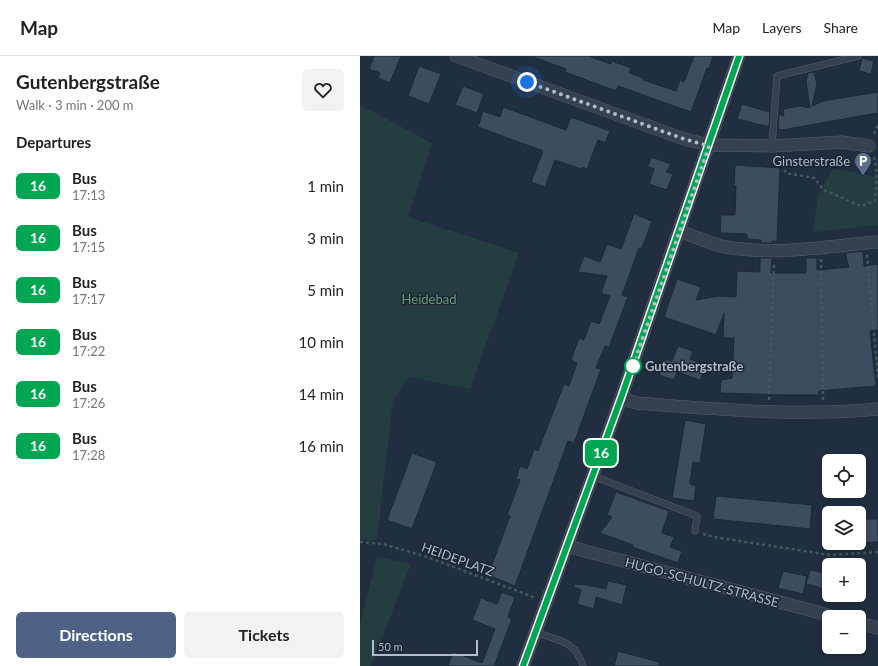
<!DOCTYPE html>
<html lang="en">
<head>
<meta charset="utf-8">
<style>
  body { margin:0; font-family:Lato,sans-serif; background:#f2f2f2; color:#222; height:100vh; display:flex; flex-direction:column; font-size:15px; white-space:nowrap }
  * { box-sizing:border-box; margin:0 }
  p { font-size:13px; color:#767676 }
  .icon { flex:none; width:22px; height:22px; fill:none; stroke:currentColor; stroke-width:2; stroke-linecap:round; stroke-linejoin:round }
  .map { position:relative; flex:1; overflow:hidden }
  .details { display:flex; flex-direction:column; background:#fff; width:360px }
  .details>* { flex:none }
  .badge { padding:0 8px; border-radius:6px; font-size:14px; line-height:26px }
  .controls { position:absolute; left:462px; top:398px; display:grid; gap:8px }
  .controls a { display:grid; place-items:center; width:44px; height:44px; border-radius:6px; background:#fff; box-shadow:0 2px 6px #0003; font-size:20px }
  .scale { position:absolute; left:12px; bottom:10px; width:106px; box-sizing:border-box; padding-left:4px; border:2px solid #b2bbca; border-top:0; font-size:11px; line-height:14px; white-space:nowrap; color:#b2bbca; -webkit-text-stroke:3px #1b2534; paint-order:stroke }
  .you { position:absolute; width:20px; height:20px; margin:-10px; border:3px solid #fff; border-radius:50%; background:#1a73e8; box-shadow:0 0 0 6px #1a73e833 }
  .map>.badge { position:absolute; translate:-50% -50%; box-shadow:0 0 0 2px #fff }
  h2 { padding:0 16px; font-size:15px; line-height:36px }
  .round { display:grid; place-items:center; flex:none; width:42px; height:42px; border-radius:6px; background:#f2f2f2 }
  .headline { display:flex; align-items:center; justify-content:space-between; height:68px; padding:0 16px }
  h1 { font-size:19px; font-weight:700; line-height:30px }
  .primary-button { display:flex; gap:8px; margin-top:auto; padding:8px 16px }
  .primary-button a { flex:1; height:46px; border-radius:6px; background:#4d6285; color:#fff; font-size:16px; font-weight:700; line-height:46px; text-align:center }
  .primary-button a+a { background:#f2f2f2; color:#222 }
  ul { padding:0; list-style:none }
  li { display:flex; align-items:center; gap:12px; height:52px; padding:0 16px }
  li div { flex:1 }
  li b { display:block; font-size:15px }
  li em { font-style:normal }
  li .badge { min-width:44px; font-weight:700; text-align:center }
  header { display:flex; align-items:center; gap:24px; box-sizing:border-box; height:56px; padding:0 20px; background:#fff; border-bottom:1px solid #e0e0e0 }
  header strong { font-size:19px }
  nav { display:flex; gap:22px; margin-inline-start:auto; font-size:14px }
  main { display:flex; flex:1; min-height:0 }
  .map>svg:first-child { display:block }
  .green { fill:#243d40 }
  .building { fill:#3d4c5f; stroke:#1d2736 }
  .lines { fill:none; stroke-linecap:round; stroke-linejoin:round }
  .lane-casing { stroke:#545e6d; stroke-width:7 }
  .street-casing { stroke:#545e6d; stroke-width:13 }
  .path { stroke:#425a5d; stroke-width:2.5; stroke-dasharray:3 3; stroke-linecap:butt }
  .lane { stroke:#36404f; stroke-width:6 }
  .street { stroke:#36404f; stroke-width:12 }
  .line-casing { stroke:#fff; stroke-width:9 }
  .line { stroke:#00a651; stroke-width:6 }
  .walk { stroke:#b2bbca; stroke-width:4; stroke-dasharray:0 7.2 }
  .stop-dot { fill:#fff; stroke:#00a651; stroke-width:2 }
  .labels { text-anchor:middle; dominant-baseline:central; stroke-width:3; stroke-linejoin:round; paint-order:stroke }
  .poi-label { font-size:13px; fill:#b2bbca; stroke:#1b2534; text-anchor:end }
  .park-label { font-size:13px; fill:#669e74; stroke:#1b2534 }
  .stop-label { font-size:13px; font-weight:bold; fill:#b2bbca; stroke:#1b2534; text-anchor:start }
  .street-label { font-size:13px; fill:#b2bbca; stroke:#1b2534 }
</style>
</head>
<body>
<header>
<strong>Map</strong>
<nav><a>Map</a><a>Layers</a><a>Share</a></nav>
</header>
<main>
<section class="details">
<div class="headline"><div><h1>Gutenbergstraße</h1><p>Walk · 3 min · 200 m</p></div><a class="round"><svg class="icon" aria-label="heart" viewBox="0 0 24 24"><path d="M12 20l-8-8c-3-5 5-10 8-4 3-6 11-1 8 4z"/></svg></a></div>
<h2>Departures</h2>
<ul>
<li><span class="badge" style="background:#00a651;color:#fff">16</span><div><b>Bus</b><p>17:13</p></div><em>1 min</em></li>
<li><span class="badge" style="background:#00a651;color:#fff">16</span><div><b>Bus</b><p>17:15</p></div><em>3 min</em></li>
<li><span class="badge" style="background:#00a651;color:#fff">16</span><div><b>Bus</b><p>17:17</p></div><em>5 min</em></li>
<li><span class="badge" style="background:#00a651;color:#fff">16</span><div><b>Bus</b><p>17:22</p></div><em>10 min</em></li>
<li><span class="badge" style="background:#00a651;color:#fff">16</span><div><b>Bus</b><p>17:26</p></div><em>14 min</em></li>
<li><span class="badge" style="background:#00a651;color:#fff">16</span><div><b>Bus</b><p>17:28</p></div><em>16 min</em></li>
</ul>
<div class="primary-button"><a>Directions</a><a>Tickets</a></div>
</section>
<div class="map">
<svg width="518" height="610" viewBox="0 0 518 610">
  <rect width="100%" height="100%" fill="#212e3f"/>
  <path class="green" d="M0 49 72 87 48 161 159 197 110 333 49 321 33 344 17 484H0Z
    M473 113 518 121V169L453 176 458 140Z
    M17 501 51 508 11 610H0V568Z"/>
  <path class="building" d="M14 0H41L30 27 18 22 20 17 9 13Z
    M174 0H228L251 8 252 5 271 12 269 17 284 22 283 24 316 35 320 24 324 26 334 0H353L349 13 347 12 331 56 258 30 256 35 205 16 206 13 173 1Z
    M502 2 514 5 511 18 499 15Z
    M59 10 81 18 69 48 48 40Z
    M454 16 457 28 452 50 463 45 518 36V57L422 74 418 73 419 58 424 60 423 53 440 50 450 52 446 26 448 17Z
    M103 30 124 38 117 57 95 49Z
    M382 48 410 56 409 71 377 63Z
    M143 51 206 74 211 61 250 75 245 87 238 84 227 113 222 111 221 113 195 104 185 131 171 126 183 95 118 71 123 55 140 61Z
    M291 101 311 108 306 116 313 118 307 134 289 128 294 113 288 111Z
    M375 109 420 112 417 185H412V187H401V184L387 183V178L360 177 361 159H375L376 130H374Z
    M274 158 292 165 284 187 281 193 279 192 262 239 268 241 249 291 245 290 236 312 241 313 214 387 208 385 155 530 128 519 150 460 147 459 160 424 156 423 160 410 167 413 174 393 178 395 204 328 209 330 217 307 211 304 219 282 224 284 231 265 239 268 250 240 241 237 247 220 218 216 224 200 240 206 247 188 261 193Z
    M503 195 504 210 518 208V274L510 275 516 330 459 335V339H424L360 337 361 324 372 322 374 282H363L364 257 356 279 304 261 317 223 341 231 336 244 359 240 376 241 377 215 400 216V202H412L411 217H446V202H457V214L489 211 486 201V197Z
    M318 290 333 295 330 303 346 309 340 324 317 316 314 324 299 319 305 303 312 305Z
    M325 364 346 368 340 407 333 406 330 428 336 430 334 445 312 442Z
    M52 397 77 406 52 473 27 464Z
    M256 436 309 455 302 477 314 481 310 491 322 495 318 507 272 491 273 489 240 477 252 461 247 459Z
    M356 440 452 449 450 473 353 463Z
    M499 463H518V486L499 487Z
    M450 514 469 518V534L446 528Z
    M423 515 447 520 443 538 418 532Z
    M248 525 267 529 262 549 236 541 234 553 217 548 221 534 214 531 215 528 222 529V528L246 533Z
    M142 536 155 541 148 561 152 563 134 610H88L93 596 122 607 135 573 112 564 121 542 137 548Z
    M258 595 299 606V610H254Z"/>
  <g class="lines">
    <defs>
      <path id="lane" d="M412 90 417 20 498 0
        M233 420 337 460 335 475
        M176 576C198 585 215 584 223 610"/>
      <path id="street" d="M96 0 324 83 349 89 412 90 482 86 509 90
        M319 175C334 180 350 188 366 191 416 200 468 190 518 186
        M261 342 276 347C357 353 437 361 518 353
        M208 490 225 495 476 561
        M499 567 518 572
        M163 610 261 342 379 0"/>
    </defs>
    <use href="#lane" class="lane-casing"/>
    <use href="#street" class="street-casing"/>
    <path class="path" d="M514 78 518 68
      M514 101C518 114 516 131 515 145H518
      M419 103 426 117 454 122 464 134 501 150 515 145
      M507 199 518 323
      M461 203 463 344
      M409 344 414 207
      M343 478 354 481 470 499 518 496
      M0 486 23 488 67 501 176 542"/>
    <use href="#lane" class="lane"/>
    <use href="#street" class="street"/>
  </g>
  <g class="lines">
    <defs>
      <path id="line" d="M163 610 261 342 379 0"/>
    </defs>
    <use href="#line" class="line-casing"/>
    <use href="#line" class="line"/>
    <path class="walk" d="M167 26 324 83 349 90 273 310"/>
  </g>
  <defs>
    <symbol id="parking-pin" viewBox="-11 -11 22 30"><path d="M0 17L-7.5 6A9.5 9.5 0 1 1 7.5 6Z" fill="#5c6f8a" stroke="#1b2534"/><path d="M-3.5-5.5H1a3.5 3.5 0 0 1 0 7H-1V5.5H-3.5ZM-1-3.4V-.6H.8a1.4 1.4 0 0 0 0-2.8Z" fill="#fff"/></symbol>
  </defs>
  <g fill-rule="evenodd">
    <use href="#parking-pin" x="493" y="95" width="20" height="27"/>
  </g>
  <circle class="stop-dot" cx="273" cy="310" r="8"/>
  <g class="labels">
    <g class="poi-label">
      <text x="490" y="105">Ginsterstraße</text>
    </g>
    <g class="park-label">
      <text x="69" y="243">Heidebad</text>
    </g>
    <g class="stop-label">
      <text x="285" y="310">Gutenbergstraße</text>
    </g>
    <g class="street-label">
      <text transform="translate(98 503) rotate(20)">HEIDEPLATZ</text>
      <text transform="translate(342 526) rotate(15)">HUGO-SCHULTZ-STRASSE</text>
    </g>
  </g>
</svg>
<div class="controls">
<a><svg class="icon" aria-label="locate" viewBox="0 0 24 24"><circle cx="12" cy="12" r="6"/><path d="M12 2v4M12 18v4M2 12h4M18 12h4"/></svg></a>
<a><svg class="icon" aria-label="layers" viewBox="0 0 24 24"><path d="M12 4l9 5-9 5-9-5zM3 14l9 5 9-5"/></svg></a>
<a>+</a>
<a>−</a>
</div>
<div class="scale">50 m</div>
<div class="you" style="left:167px;top:26px"></div>
<b class="badge" style="left:241px;top:397px;background:#00a651;color:#fff">16</b>
</div>
</main>
</body>
</html>
